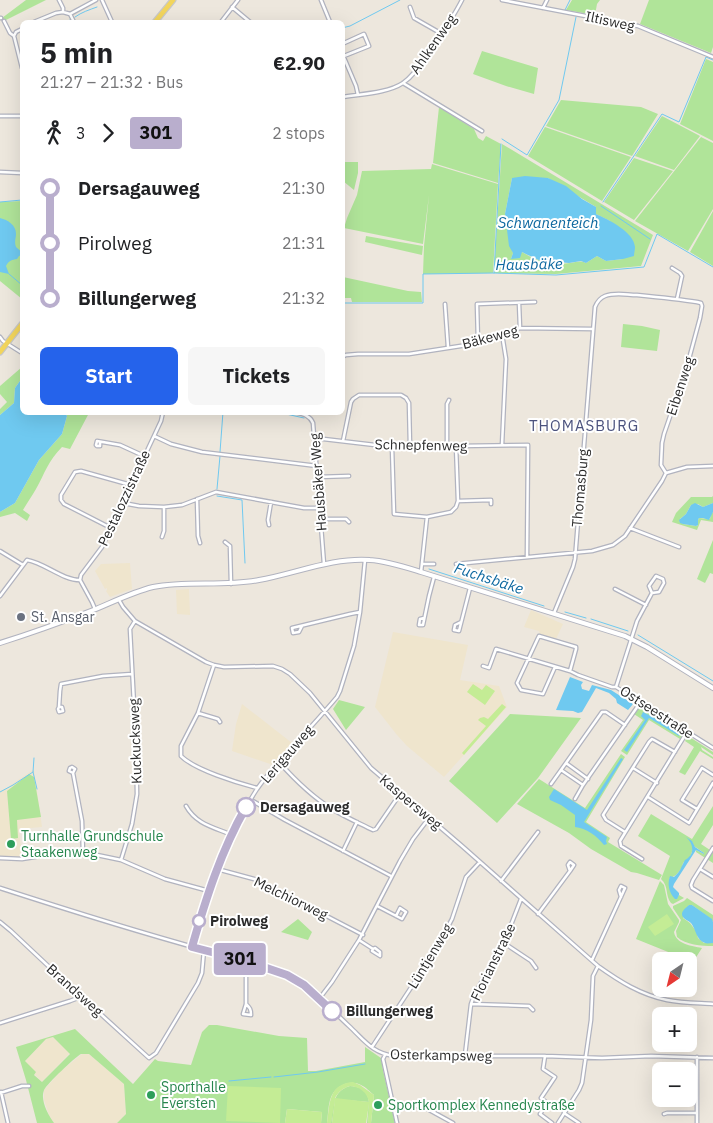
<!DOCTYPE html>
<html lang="en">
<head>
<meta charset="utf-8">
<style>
  body { margin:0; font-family:"IBM Plex Sans",sans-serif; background:#f6f6f6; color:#202124; height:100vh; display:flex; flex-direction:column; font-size:19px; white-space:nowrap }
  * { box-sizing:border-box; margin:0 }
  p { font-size:16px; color:#757577 }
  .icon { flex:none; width:28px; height:28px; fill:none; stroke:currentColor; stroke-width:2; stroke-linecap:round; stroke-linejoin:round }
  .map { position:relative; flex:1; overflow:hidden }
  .drawer { position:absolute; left:20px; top:20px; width:325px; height:395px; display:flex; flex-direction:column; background:#fff; border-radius:8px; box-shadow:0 5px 20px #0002 }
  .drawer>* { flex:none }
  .badge { padding:0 10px; border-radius:4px; font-size:18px; line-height:32px }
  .needle { width:32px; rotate:215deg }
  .tools { position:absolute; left:652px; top:952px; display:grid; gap:10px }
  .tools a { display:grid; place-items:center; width:45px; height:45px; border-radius:8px; background:#fff; box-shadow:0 5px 20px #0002; font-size:25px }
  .map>.badge { position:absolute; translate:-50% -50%; box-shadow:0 0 0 2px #fff }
  .legs { display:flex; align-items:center; gap:8px; height:55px; padding:0 20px; font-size:16px }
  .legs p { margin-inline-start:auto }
  .overview { display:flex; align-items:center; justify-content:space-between; height:85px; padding:0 20px }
  h1 { font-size:28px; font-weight:700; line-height:38px }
  .cta { display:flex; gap:10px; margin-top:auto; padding:10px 20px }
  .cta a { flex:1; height:58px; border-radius:8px; background:#2563eb; color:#fff; font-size:20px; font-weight:700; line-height:58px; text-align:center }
  .cta a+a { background:#f6f6f6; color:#202124 }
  ul { padding:0 20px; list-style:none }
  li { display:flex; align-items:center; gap:18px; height:55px; font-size:19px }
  li i { display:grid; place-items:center; width:8px; height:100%; margin:0 6px; background:currentColor }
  li i::after { content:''; width:12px; height:12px; margin:-6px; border:4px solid; border-radius:50%; background:#fff }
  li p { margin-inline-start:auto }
  li:first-child i { background:linear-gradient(#0000 50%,currentColor 0) }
  li:last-child i { background:linear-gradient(currentColor 50%,#0000 0) }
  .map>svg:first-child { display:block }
  .education { fill:#efe5cd }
  .green { fill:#b0e499; fill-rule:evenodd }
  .pitch { fill:#c4ec95; fill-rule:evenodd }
  .water { fill:#6fc9f0 }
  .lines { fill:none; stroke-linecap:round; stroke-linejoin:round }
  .stream { stroke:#6fc9f0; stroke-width:1 }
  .street-casing { stroke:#b1b3bf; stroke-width:5 }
  .secondary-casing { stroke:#b1b3bf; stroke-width:6 }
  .primary-casing { stroke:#c8c8c8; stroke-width:7 }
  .street { stroke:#fff; stroke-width:2.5 }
  .secondary { stroke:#fff; stroke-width:4 }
  .primary { stroke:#f2d55d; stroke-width:4.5 }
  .line-1-casing { stroke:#fff; stroke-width:11 }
  .line-1 { stroke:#b9aecd; stroke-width:8 }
  .worship-dot { fill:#6b7280; stroke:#fff; stroke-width:2 }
  .stop-1-dot { fill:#fff; stroke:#b9aecd; stroke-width:2.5 }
  .leisure-dot { fill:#2e9e5b; stroke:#fff; stroke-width:2 }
  .labels { text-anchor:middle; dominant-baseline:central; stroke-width:4; stroke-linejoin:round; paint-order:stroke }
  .street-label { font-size:14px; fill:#2b2b2b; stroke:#fff }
  .worship-label { font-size:14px; fill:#5b616d; stroke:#fff; text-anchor:start }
  .stop-label { font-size:14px; font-weight:bold; fill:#2b2b2b; stroke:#fff; text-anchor:start }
  .leisure-label { font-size:14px; fill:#27864d; stroke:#fff; text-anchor:start }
  .water-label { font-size:15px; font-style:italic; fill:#0c679f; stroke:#fff }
  .neighbourhood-label { font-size:15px; letter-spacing:1px; fill:#4b527d; stroke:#fff }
</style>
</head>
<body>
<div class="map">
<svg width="713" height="1123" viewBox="0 0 713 1123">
  <rect width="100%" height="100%" fill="#ede7dd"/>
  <path class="education" d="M130 563 132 589 110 597 106 591 107 590V588L105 589 95 571 101 564Z
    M189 589 190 615 177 614 176 590Z
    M531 610 563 624 556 639 540 634 539 631 524 627Z
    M393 632 468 645 460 680 499 686 507 707 444 777 407 746 397 735 375 707Z
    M242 704 292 743 273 765 232 751 236 724Z
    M34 769 42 827 19 829 22 859 0 858V791L5 789Z
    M53 1037 70 1053 42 1082 34 1074 25 1061 46 1039Z
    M82 1054H89L124 1084 126 1114 117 1123H54L49 1115 44 1100V1090L61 1071Z"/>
  <path class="green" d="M26 0H46L4 21 2 18Z
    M572 0H600L597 4 595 15 566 10Z
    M649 0H713V47L711 53 640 24Z
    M482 51 538 68 534 94 506 86 473 74Z
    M706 59 713 62V141L680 124Z
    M561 100 641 107 658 114 632 156 546 126Z
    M439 107 474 129 478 138 483 141 486 136 501 144 498 183 433 163Z
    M662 116 700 136 674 170 635 156Z
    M545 127 631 157 602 201 528 156Z
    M701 137 713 143V209L688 251 635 221Z
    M502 144 653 235 641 266 556 274 494 273ZM512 178H548L596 207V214L610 221 623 259 606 261 597 256 586 263C580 260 577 262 570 263 553 265 536 261 522 252L511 259 513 253 505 214Z
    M634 158 673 171 634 220 604 202Z
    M343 162H358V173L354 190 343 181Z
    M432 164 498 184 493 273 423 274 424 246 429 195 423 244 344 228 347 218 357 195 362 171 431 169Z
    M22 201V268L20 273 22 276V299L0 281V202Z
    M713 211V266L690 252Z
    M366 236 423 246 422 255 365 242Z
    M343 277 408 291 421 292 422 302H352L351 298H343Z
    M623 324 642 326 660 330 657 351 621 347Z
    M22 367V378L15 388 14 403 0 415V409L7 402 0 394V386Z
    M65 413H89L70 449 62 447C48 461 45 473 36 489 32 496 27 503 23 510L30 515 27 521 15 513 0 517V512L15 503 39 460 62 434 67 416Z
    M713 496V503L703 507 698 504 691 505 686 514 680 519 683 524 696 526 698 525V520L699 518 710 519 711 514 713 512V522L701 520 697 530 672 522 676 513 691 497H712Z
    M713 540V574L710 573 705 583 697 579Z
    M339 700 365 707 346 730 333 709Z
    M640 706 684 733 680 739 649 720 627 755 621 751 643 720 634 714Z
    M510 714 581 718 538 778 497 823 449 781Z
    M688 736 713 752V755L701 747 702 750 713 757V759L700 751 685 775 679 772 694 747 685 741Z
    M621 754 625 757 586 822 610 838 608 842 662 875 659 880 637 873 631 872 591 849 569 833 517 804 539 779 585 808Z
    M29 774 34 777 41 817 17 820 18 838 11 839 7 791Z
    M713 806V825L701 844 713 852V863L696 852V850L704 854V853L694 846 692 842 691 841 693 849 690 857 683 863 682 868 676 875 669 879 676 899 679 895 684 898 673 904 671 903C665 896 669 886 661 879L670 856 638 836 651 814 692 839Z
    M660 881 664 885 668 904 679 920V922L674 932C676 944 691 946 702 948L693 962 636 939Z
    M687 898 713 915V922L711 919 692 905H689L683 918 690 923 696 931 698 938 704 943H713V946C701 946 686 945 677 937L676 931 681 920 673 908V906L684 901Z
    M298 919 312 932 308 940 281 932Z
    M209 1025H217L279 1036 307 1038 308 1071H316L365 1062V1047L381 1058 383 1070 395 1123H371L374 1095C370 1092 366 1087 361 1085 349 1079 334 1086 330 1100 328 1107 328 1115 327 1123H321L322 1112 287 1109 285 1123H117L126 1114 124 1084 89 1054C87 1054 83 1054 81 1054 75 1057 47 1084 44 1090 40 1100 48 1115 54 1123H37L26 1080 16 1047 75 1029 133 1084 155 1059 158 1061 191 1065 202 1032ZM53 1037 70 1054 42 1082 34 1075 36 1072 25 1061 46 1039Z
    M350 1086C373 1087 370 1106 368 1123H367L369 1102 335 1099 332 1123H331C333 1108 332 1091 350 1086Z"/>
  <path class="pitch" d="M473 684 482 690 486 685 495 691 485 705 467 692Z
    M502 704 506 707 464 755 462 753 486 726 478 720 480 718 484 717 488 719Z
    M667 914 674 924 655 936 648 927Z
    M353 1082 360 1085 374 1095 371 1123H368L369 1104 366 1123H332L335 1099 331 1123H327C330 1104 328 1084 353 1082ZM350 1086C360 1087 367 1092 369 1102L335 1098C338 1092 343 1088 350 1086Z
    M228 1086 281 1088 280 1123 226 1121Z
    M287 1109 322 1112 321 1123H285Z"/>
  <path class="water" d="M525 176 548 178 566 186 582 199 596 207V214C609 220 634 232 635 247 635 250 634 253 634 256L623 259 606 261 597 256 586 263 581 261 569 263 558 262 555 266H547C541 259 530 257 522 252L520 258 511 259 513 253 509 246 505 214 512 178Z
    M0 218C8 220 16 225 16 234 16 238 14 242 16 247 17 248 22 252 22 252V255L19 256 17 259C12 260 9 260 6 266L9 274 0 272Z
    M22 378V412L65 413 67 416 62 434 39 460 15 503 0 512V415L14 403 15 388Z
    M695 503 703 507 713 503V512L709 520 703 518H699L698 520V525L696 526 683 524 680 523 679 520 686 514 691 505Z
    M570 677 583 682 581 685 582 689 589 691 592 685 611 690 633 704 628 710 617 703 616 699 609 693 596 688 582 712 578 713 573 711 556 710Z
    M643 712 664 723 680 733 679 736 649 718 627 752 624 750 645 720 641 716Z
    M621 758 623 759 584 822 607 837 606 841 607 844 604 845C597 836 586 828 575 827V815L561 805 550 800 549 797 554 789 587 810Z
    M686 837 692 841 695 847 704 853V854L696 850 674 884 673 887 679 893V895L677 899H675C669 893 667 884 670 876L674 877C681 871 681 867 685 860 695 855 694 844 686 837Z
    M689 905H692L712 919 713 922V943C710 943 707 944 705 943 696 940 696 929 691 923 688 920 682 919 682 914 682 910 687 907 689 905Z"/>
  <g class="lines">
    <path class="stream" d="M565 10 570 0
      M75 17C82 12 89 10 97 7
      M66 22 70 20
      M342 28 350 26 400 0
      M502 139 527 155 559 100 576 17
      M0 202 22 200
      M603 202 662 114 679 122 706 57 713 60
      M601 206 650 239
      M494 273 501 144
      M9 274 22 285
      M342 303H423V274L494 273 556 275 644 267 657 234 713 267
      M277 412 304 418
      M220 452 223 412
      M217 489 220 456
      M217 496 242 500 245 563
      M429 569 544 606
      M565 612 586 618
      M591 619 628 631
      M638 635 713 681
      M34 758 33 772 37 789
      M0 792 13 785 33 772
      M274 1077 318 1072 365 1064
      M229 1081 271 1077"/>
    <defs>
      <path id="street" d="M59 0 63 8V12L70 14 74 22
        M102 0 112 22
        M321 0 330 22
        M502 0 638 26 713 57
        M232 7 250 22
        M410 7 414 18 442 34
        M543 8 547 0
        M70 14 96 0
        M0 18H1
        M4 21 10 33 14 36 22 68
        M34 22 56 13 63 12
        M221 22 238 0
        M14 36 16 32 22 29
        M342 44 364 34 369 46 344 56
        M342 53 356 86 358 95
        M403 83 482 131
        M342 97C361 94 388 93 403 83 416 74 424 59 433 47 443 32 454 16 462 0
        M0 116H22
        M0 172 22 173
        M672 268 680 273 682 276 677 299
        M519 303 520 328
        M445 304 448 347
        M502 334 506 359 502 445
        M0 337 3 341 22 353
        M478 342 477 304 535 302
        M342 357 346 355 358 354H409L467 345 520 328 593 329
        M294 412C302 414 310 415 313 423L324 564
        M154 436 171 444 202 452 317 466
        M315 438 392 447 528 445 527 557
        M343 441 351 402 353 399 359 395H401L406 398 409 403 410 446
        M100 442V446H97L96 445 97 441 120 445 144 456
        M447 446V404L449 400
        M392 447 394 514 427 517 451 512 456 507 458 501 456 446
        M318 477 349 476
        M197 499 198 536 200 543
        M458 501 491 500V504
        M123 503 139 506 164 507 182 505 216 492 304 508H319
        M320 519H346L349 522
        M269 525 268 520 271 502
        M111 528 64 504 61 500V495L75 472 81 471 131 485
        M630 528 679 547
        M162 537 164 531V507
        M225 542 230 546 231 584
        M0 551 23 565
        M422 564H434
        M456 564 592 551 613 545 625 536 662 481 666 473 687 467 713 466
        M421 572 427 517
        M80 580 81 575 102 547 154 436 161 421 163 412
        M80 580 92 602 95 609
        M615 589 646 605
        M0 596 27 560C45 563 62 580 80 580
        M119 600 123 607 135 621 206 662 214 665 224 667 273 666 282 669 290 674 310 693 371 768 462 846 598 966C619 981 641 995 667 1000 682 1003 698 1003 713 1004
        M554 613 573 567 575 559 595 307C597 302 600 298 605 296 615 292 627 295 637 295 657 297 677 299 697 302L701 303 702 306 700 318 686 370 664 434 662 443 661 465 666 473
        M424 618 420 619 419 625H423L429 596 434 577
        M461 622 455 625 454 630 459 631 470 588
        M302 626 299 632 293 633 292 628 350 614 360 612
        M214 665 198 713 181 746V756C195 770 238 783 257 788
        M483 666 489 668 496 649 570 671 578 675 612 687H616L713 748
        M555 667 543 694 521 690 517 683 538 638 539 636 576 647V649L570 671
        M616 687 637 621 652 593 649 586 656 576 663 579 664 583 659 592 652 593
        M59 707H62L63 711 59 712 58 709 59 707 60 691 61 684 103 676 132 674
        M198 713 218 719 220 722
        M625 725 606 712H602L561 770 583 785 640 703
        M279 762C295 780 311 796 332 809 345 817 359 823 373 830L376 829 400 794
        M566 763 588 779
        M633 768 657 783
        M73 773 75 769 72 767 70 768 69 771 73 773 82 821 83 853
        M551 784 561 770
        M648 797 689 823 713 783
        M575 799 583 785
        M251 800 285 820 391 876
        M186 806C196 824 213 827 232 835
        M697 809 682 800 702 768 713 775
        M625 832 606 820 603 815 649 742 652 739 654 740 675 752
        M713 848 693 880 691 885 692 888 713 901
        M343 851 357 822
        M0 858 22 859 53 854 68 853H83L97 855 121 860 165 879 209 891
        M642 859 621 846 620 841 687 732
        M121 860 132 824 137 794 136 742 130 629 135 621
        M217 869 254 879 269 886 363 935
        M700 869 713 877
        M501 881 538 832
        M0 888C68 910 135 931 204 950 232 958 273 965 297 981 315 992 333 1011 349 1026 364 1040 373 1054 395 1056H545L602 1058 651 1056 713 1058
        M377 906 402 919 406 912 400 908 396 916
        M538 914 570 871 574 865 570 862 568 865 570 871
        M0 922 11 931 61 978 149 1058 156 1053 198 983 202 973 204 950
        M359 940 373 949 372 951 380 956V952L375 948 373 949
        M504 943 531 961 536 968
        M192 947C208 892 225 838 257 789 266 776 278 763 289 751 305 733 321 716 337 697L340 691 354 646 360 612 365 560
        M592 960 625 888 621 886 619 890 621 897
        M319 999 332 982 359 940 400 861 413 839 429 818
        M246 1004C250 1008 251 1009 251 1015L243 1014 246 1004V961
        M471 1004 529 1006 533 1010
        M0 1023 70 1001 78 998 80 995
        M372 1047 435 951 452 919 466 877 480 862
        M385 1055 383 1059 397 1123
        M465 1055 471 1004 475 993 504 943 521 899
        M545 1056 543 1069 555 1077 541 1098 547 1103 540 1114 552 1123
        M1 1092 8 1123
        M0 1093 22 1086H29
        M394 1110 414 1106H422L453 1123
        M564 1113 579 1123
        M664 1114 667 1113H697
        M558 1123 579 1090 582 1083 591 1020 593 976 598 966
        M697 1123V1057"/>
      <path id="secondary" d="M0 643C32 633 65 621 96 609 115 601 133 592 153 587 187 580 224 587 259 580 294 574 333 557 370 560 387 561 405 567 421 572L625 636 647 647 713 688"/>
      <path id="primary" d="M155 22 173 0
        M0 352 22 324"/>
    </defs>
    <use href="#street" class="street-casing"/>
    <use href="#secondary" class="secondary-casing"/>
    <use href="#primary" class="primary-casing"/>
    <use href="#street" class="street"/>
    <use href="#secondary" class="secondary"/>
    <use href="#primary" class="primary"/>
  </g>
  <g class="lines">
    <defs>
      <path id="line-1" d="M246 807C221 851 206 898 192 947L246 961 287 975 304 985 332 1011"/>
    </defs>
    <use href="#line-1" class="line-1-casing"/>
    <use href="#line-1" class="line-1"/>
  </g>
  <circle class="worship-dot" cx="21" cy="617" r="5"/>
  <g class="stop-1-dot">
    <circle cx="246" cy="807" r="9"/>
    <circle cx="199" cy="921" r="6"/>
    <circle cx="332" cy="1011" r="9"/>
  </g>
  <g class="leisure-dot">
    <circle cx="11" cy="844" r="5"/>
    <circle cx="151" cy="1095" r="5"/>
    <circle cx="378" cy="1105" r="5"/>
  </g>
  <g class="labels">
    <g class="street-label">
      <text transform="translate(610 21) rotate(12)">Iltisweg</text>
      <text transform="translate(433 44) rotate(-55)">Ahlkenweg</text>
      <text transform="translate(490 337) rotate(-15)">Bäkeweg</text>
      <text transform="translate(680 386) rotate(-72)">Eibenweg</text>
      <text transform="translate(421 445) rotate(1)">Schnepfenweg</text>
      <text transform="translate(318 482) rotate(-94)">Hausbäker Weg</text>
      <text transform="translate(580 488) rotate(-85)">Thomasburg</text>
      <text transform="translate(124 498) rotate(-65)">Pestalozzistraße</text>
      <text transform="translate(657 712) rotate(33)">Ostseestraße</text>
      <text transform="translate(135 741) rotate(-92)">Kuckucksweg</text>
      <text transform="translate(287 754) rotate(-49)">Lerigauweg</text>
      <text transform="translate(411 802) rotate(40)">Kaspersweg</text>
      <text transform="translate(291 898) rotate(26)">Melchiorweg</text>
      <text transform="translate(430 956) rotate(-59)">Lüntjenweg</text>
      <text transform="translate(493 962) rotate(-64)">Florianstraße</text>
      <text transform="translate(75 990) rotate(42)">Brandsweg</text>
      <text transform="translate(441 1055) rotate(1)">Osterkampsweg</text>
    </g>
    <g class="worship-label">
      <text x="31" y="617">St. Ansgar</text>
    </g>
    <g class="stop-label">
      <text x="260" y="807">Dersagauweg</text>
      <text x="210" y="921">Pirolweg</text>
      <text x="346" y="1011">Billungerweg</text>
    </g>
    <g class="leisure-label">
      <text x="21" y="836">Turnhalle Grundschule<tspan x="21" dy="16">Staakenweg</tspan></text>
      <text x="161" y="1087">Sporthalle<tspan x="161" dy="16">Eversten</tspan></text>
      <text x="388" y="1105">Sportkomplex Kennedystraße</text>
    </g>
    <g class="water-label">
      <text x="548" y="222">Schwanenteich</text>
      <text transform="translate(529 264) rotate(-1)">Hausbäke</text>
      <text transform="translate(489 578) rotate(18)">Fuchsbäke</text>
    </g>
    <g class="neighbourhood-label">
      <text x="584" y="425">THOMASBURG</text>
    </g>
  </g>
</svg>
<div class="tools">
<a><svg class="needle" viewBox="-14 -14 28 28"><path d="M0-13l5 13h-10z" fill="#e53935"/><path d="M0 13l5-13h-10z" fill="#757577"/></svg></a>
<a>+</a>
<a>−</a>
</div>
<b class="badge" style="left:240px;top:959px;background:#b9aecd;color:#111">301</b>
<section class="drawer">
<div class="overview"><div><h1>5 min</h1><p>21:27 – 21:32 · Bus</p></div><b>€2.90</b></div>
<div class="legs"><svg class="icon" aria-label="walk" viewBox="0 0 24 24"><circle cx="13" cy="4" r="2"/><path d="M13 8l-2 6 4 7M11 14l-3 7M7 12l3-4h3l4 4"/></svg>3<svg class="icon" aria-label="forward" viewBox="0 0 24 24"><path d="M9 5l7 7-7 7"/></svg><b class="badge" style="background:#b9aecd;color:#111">301</b><p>2 stops</p></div>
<ul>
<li><i style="color:#b9aecd"></i><b>Dersagauweg</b><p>21:30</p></li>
<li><i style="color:#b9aecd"></i><span>Pirolweg</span><p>21:31</p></li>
<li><i style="color:#b9aecd"></i><b>Billungerweg</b><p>21:32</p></li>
</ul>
<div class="cta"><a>Start</a><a>Tickets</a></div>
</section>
</div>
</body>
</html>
